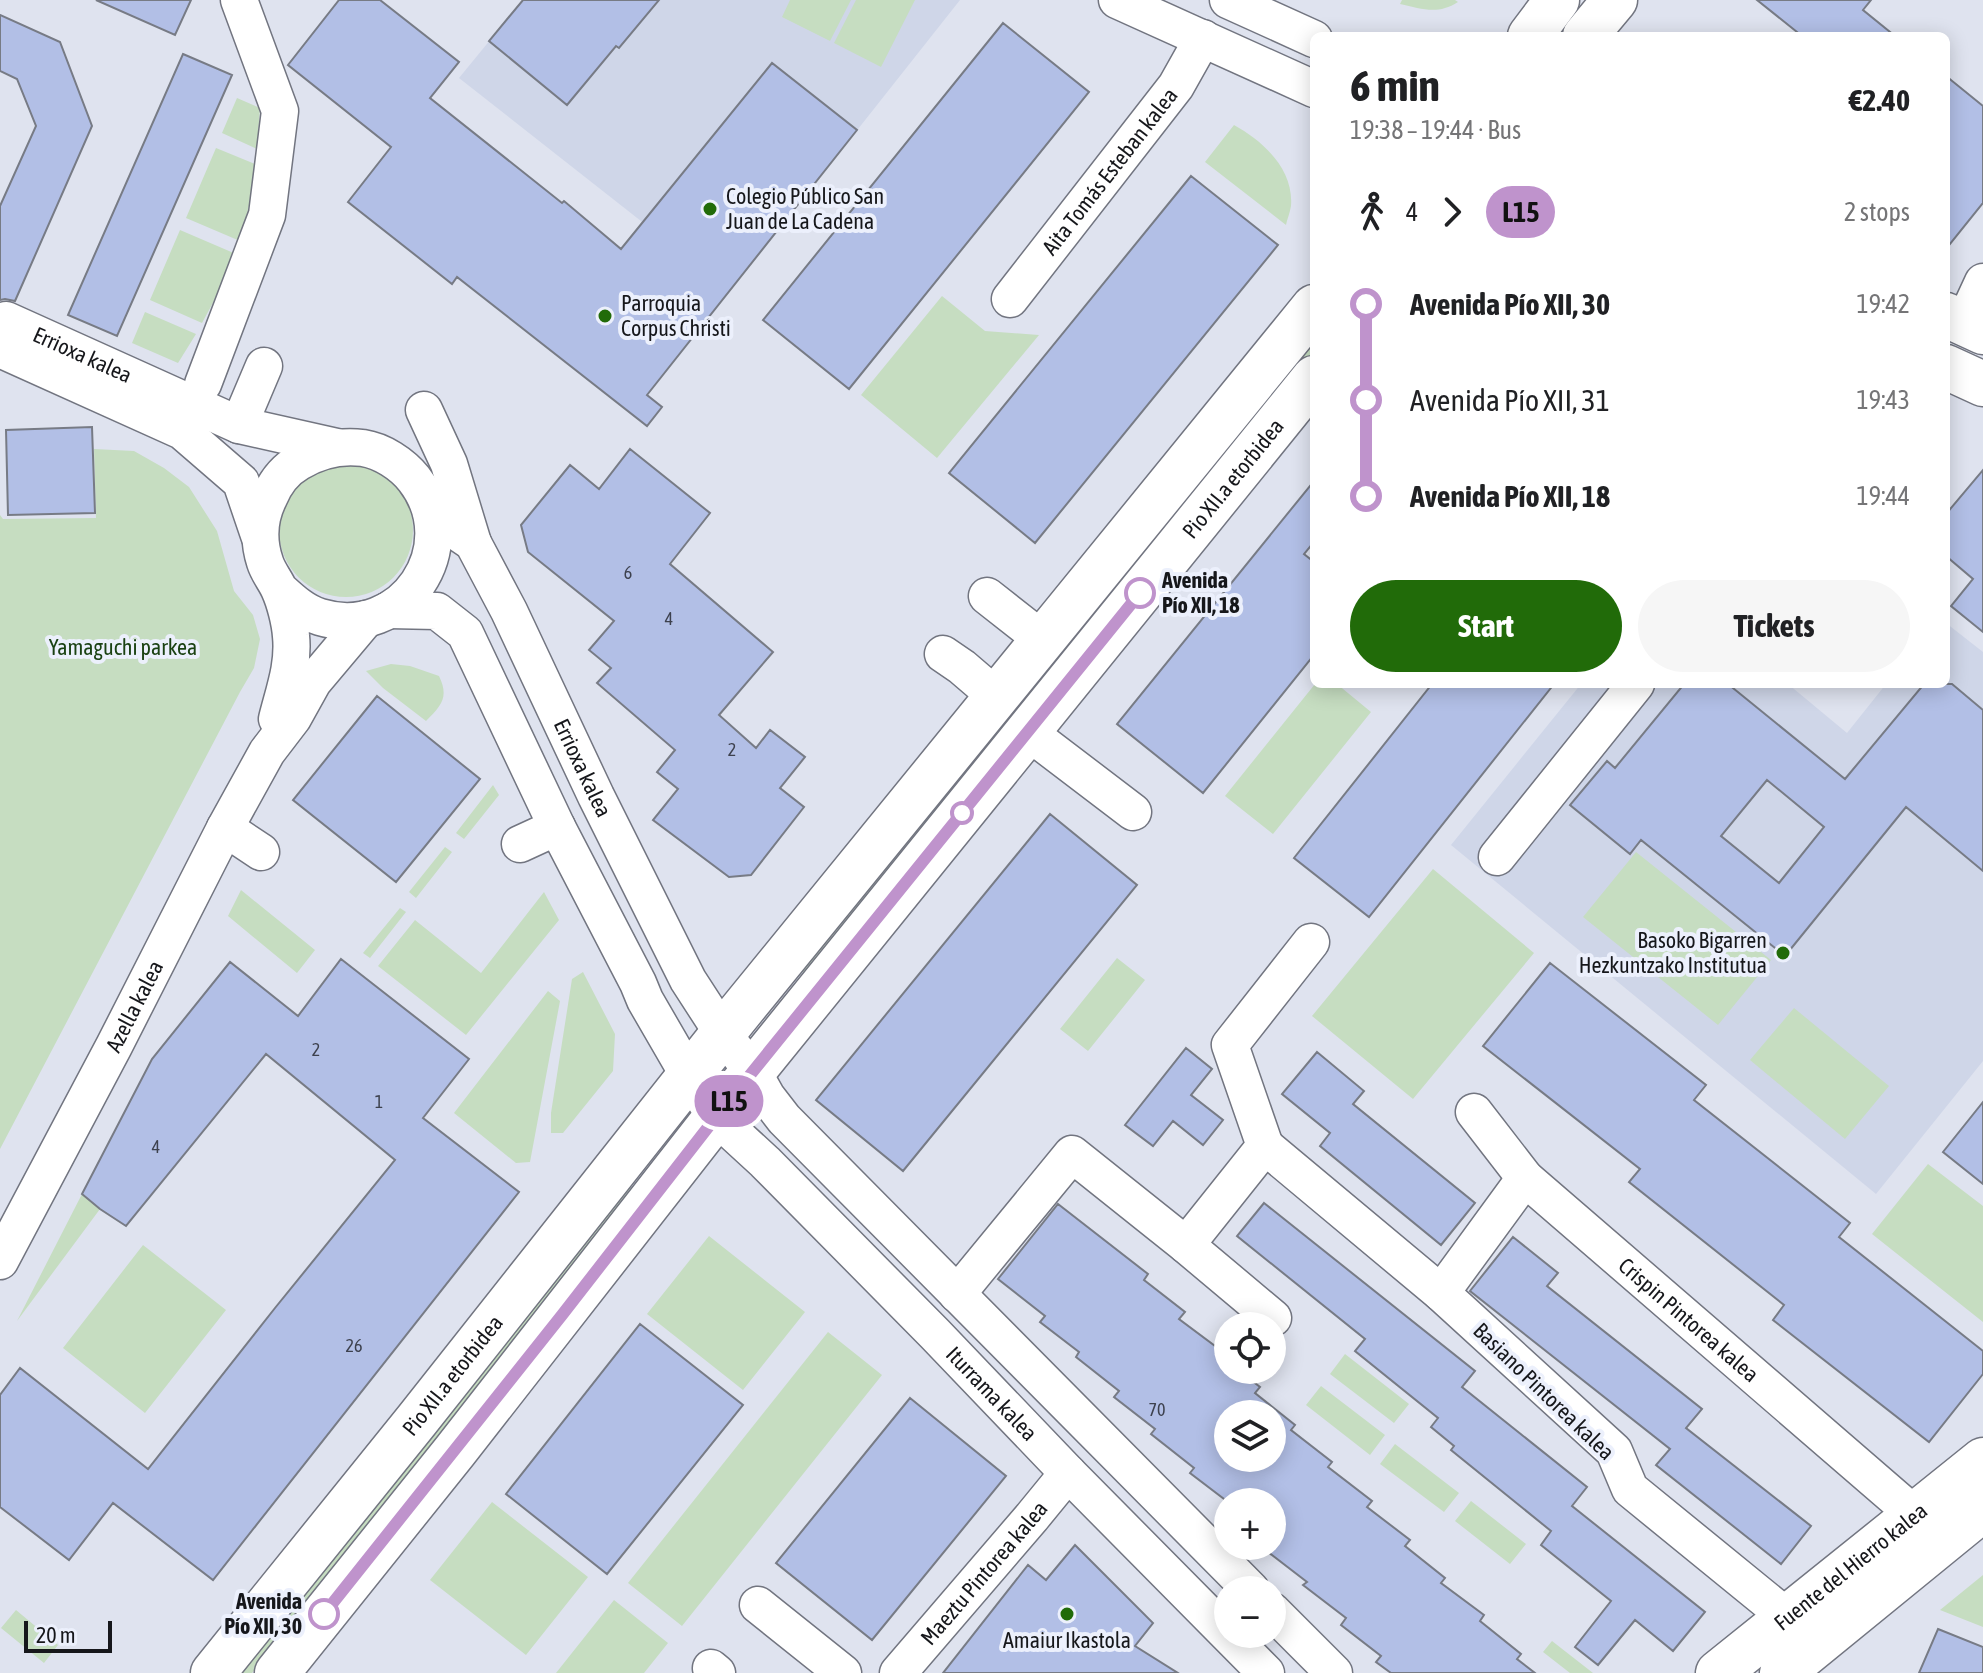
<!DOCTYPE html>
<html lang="en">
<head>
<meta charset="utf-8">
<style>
  body { margin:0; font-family:"Asap Condensed",sans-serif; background:#f6f6f6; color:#202124; height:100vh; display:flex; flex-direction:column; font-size:30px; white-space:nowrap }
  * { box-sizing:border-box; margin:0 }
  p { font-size:26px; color:#757577 }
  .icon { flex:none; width:44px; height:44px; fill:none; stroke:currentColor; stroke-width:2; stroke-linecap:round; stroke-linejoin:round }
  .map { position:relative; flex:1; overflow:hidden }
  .side { position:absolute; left:1310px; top:32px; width:640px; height:656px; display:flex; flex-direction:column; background:#fff; border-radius:12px; box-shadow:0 4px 20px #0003 }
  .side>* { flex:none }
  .badge { padding:0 16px; border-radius:26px; font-size:28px; line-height:52px }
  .fabs { position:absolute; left:1214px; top:1312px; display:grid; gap:16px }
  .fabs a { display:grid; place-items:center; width:72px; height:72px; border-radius:50%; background:#fff; box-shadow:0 4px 20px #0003; font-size:40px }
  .scale { position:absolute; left:24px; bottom:20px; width:88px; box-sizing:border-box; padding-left:8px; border:4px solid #16171b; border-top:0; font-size:22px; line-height:28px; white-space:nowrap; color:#16171b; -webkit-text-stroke:6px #ecf0fc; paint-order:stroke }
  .map>.badge { position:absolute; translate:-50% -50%; box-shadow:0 0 0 4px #fff }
  .legs { display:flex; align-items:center; gap:12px; height:88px; padding:0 40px; font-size:26px }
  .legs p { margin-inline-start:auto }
  .head { display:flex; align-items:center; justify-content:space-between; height:136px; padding:0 40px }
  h1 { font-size:44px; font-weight:700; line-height:60px }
  .primary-button { display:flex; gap:16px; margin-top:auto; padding:16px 40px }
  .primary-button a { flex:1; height:92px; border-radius:48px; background:#216b09; color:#fff; font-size:32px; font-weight:700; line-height:92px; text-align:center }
  .primary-button a+a { background:#f6f6f6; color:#202124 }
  ul { padding:0 40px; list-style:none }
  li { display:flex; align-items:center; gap:28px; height:96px; font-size:30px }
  li i { display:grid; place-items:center; width:12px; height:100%; margin:0 10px; background:currentColor }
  li i::after { content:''; width:20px; height:20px; margin:-10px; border:6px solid; border-radius:50%; background:#fff }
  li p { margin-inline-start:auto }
  li:first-child i { background:linear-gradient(#0000 50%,currentColor 0) }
  li:last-child i { background:linear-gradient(currentColor 50%,#0000 0) }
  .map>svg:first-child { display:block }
  .built { fill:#cfd6e8 }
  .green { fill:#c6ddc1 }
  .building { fill:#b2bfe6; stroke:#777b85; stroke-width:2; fill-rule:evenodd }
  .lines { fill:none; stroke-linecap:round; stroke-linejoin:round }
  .minor-casing { stroke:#727580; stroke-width:39 }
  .major-casing { stroke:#727580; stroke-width:47 }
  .minor { stroke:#fff; stroke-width:36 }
  .major { stroke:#fff; stroke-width:44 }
  .line-1-casing { stroke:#fff; stroke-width:18 }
  .line-1 { stroke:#bf93cc; stroke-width:12 }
  .poi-dot { fill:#216b09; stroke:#ecf0fc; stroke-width:3 }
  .stop-1-dot { fill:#fff; stroke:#bf93cc; stroke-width:4 }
  .labels { text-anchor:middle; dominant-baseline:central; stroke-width:8; stroke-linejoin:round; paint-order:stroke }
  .number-label { font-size:18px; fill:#3d414e }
  .street-label { font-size:22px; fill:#16171b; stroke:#ecf0fc }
  .poi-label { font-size:22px; fill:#16171b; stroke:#ecf0fc; text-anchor:start }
  .stop-label { font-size:22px; font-weight:bold; fill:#16171b; stroke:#ecf0fc; text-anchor:start }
  .park-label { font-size:22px; fill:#1b4213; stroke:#ecf0fc }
</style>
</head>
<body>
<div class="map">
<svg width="1983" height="1673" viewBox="0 0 1983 1673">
  <rect width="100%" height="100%" fill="#dfe3ef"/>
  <path class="built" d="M523 0H960L730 291 459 78Z
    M1946 623 1983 652V1061L1876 1194 1451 845 1581 684H1788L1847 733 1886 684H1946Z"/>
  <path class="green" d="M790 0H851L830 41 782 17Z
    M856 0H915L881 67 834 43Z
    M1402 0H1455L1458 2C1438 15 1422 9 1400 4Z
    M237 98 260 108 257 149 222 133Z
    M1234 125C1263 141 1294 169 1291 206 1290 213 1287 219 1286 225L1205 162Z
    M216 148 255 164 249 206 240 241 186 218Z
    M180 230 236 254 221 288 202 323 150 300Z
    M942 296 985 331 1039 335 937 458 861 395Z
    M145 312 196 334 178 363 132 343Z
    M1314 334V350L810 978 801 971Z
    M94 449 134 451 164 468 189 487 217 531 234 591 253 615 260 639 254 668 240 692 0 1149V515L3 519 96 518Z
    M279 530a67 67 0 1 1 134 0a67 67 0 1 1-134 0Z
    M391 664 410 666 439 676C449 697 442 705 426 721L383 688 366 671Z
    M1315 684H1337L1371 712 1273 834 1225 796Z
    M493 785 499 795 464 839 456 833Z
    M445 847 452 852 416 898 409 892Z
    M1636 852 1771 960 1718 1025 1583 917Z
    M1433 869 1534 953 1413 1099 1312 1016Z
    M241 890 315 950 297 973 228 916Z
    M544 892 559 920 466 1035 378 966 415 920 481 973Z
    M400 908 406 912 370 958 363 953Z
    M1117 958 1145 980 1088 1051 1060 1029Z
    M583 972 615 1034 613 1071 563 1133H551V1113L572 979Z
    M548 991 560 1001 530 1162 516 1163 454 1113Z
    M1794 1008 1889 1086 1845 1139 1750 1060Z
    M1928 1164 1983 1206V1322L1872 1234Z
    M628 1186 636 1192 252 1673H236Z
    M82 1194 100 1209 17 1321Z
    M709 1236 805 1312 743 1390 647 1314Z
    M143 1245 226 1310 145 1413 63 1348Z
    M828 1332 882 1375 682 1626 628 1583Z
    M1345 1354 1409 1404 1394 1423 1330 1374Z
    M1321 1386 1385 1435 1370 1455 1306 1405Z
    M1395 1444 1459 1493 1444 1512 1380 1464Z
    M1471 1501 1526 1544 1510 1564 1455 1521Z
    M492 1502 588 1577 526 1655 430 1580Z
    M1983 1575V1627L1940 1610Z
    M614 1600 668 1643 644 1673H556Z
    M16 1610 58 1645 44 1663 1 1628Z
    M1552 1641 1593 1673H1570L1543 1652Z"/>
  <path class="building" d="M96 0H191L175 35Z
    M339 0H380L459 62 430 98 562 203 564 201 621 249 772 63 857 130 647 395 662 407 647 426 457 277 452 284 348 202 391 147 288 65Z
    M523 0H659L619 48 616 46 567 105 489 41Z
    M1757 0H1871L1863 10 1895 36H1802Z
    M0 15 60 42 92 126 15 301 5 299 0 300V206L36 126 17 79 0 71Z
    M1003 23 1089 92 849 389 763 320Z
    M183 54 232 75 117 336 68 315Z
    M1946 76 1983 106V203L1946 249Z
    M1191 176 1278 245 1035 543 949 473Z
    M92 427 95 513 8 515 6 430Z
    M630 449 710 513 670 564 773 652 719 715 756 748 770 730 805 757 780 788 804 807 751 875 729 877 653 820 678 789 657 772 675 750 597 683 611 668 589 650 614 621 528 552 521 525 570 465 599 489Z
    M1983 470V632L1951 606 1973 579 1946 556V514Z
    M1314 481V542L1304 554 1314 562V655L1203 793 1117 724Z
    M1432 684H1554L1369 917 1294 858Z
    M1684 684H1728L1845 779 1924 684H1952L1983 710V871L1906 807 1785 956 1641 840 1630 854 1570 805 1607 761 1615 768ZM1767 780 1824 827 1779 883 1721 836Z
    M377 696 480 779 396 882 293 800Z
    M1050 814 1137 885 903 1171 816 1100Z
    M341 959 469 1059 423 1118 519 1192 213 1580 113 1503 69 1560 0 1507V1395L20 1368 148 1469 275 1308 395 1160 266 1054 126 1226 100 1209 82 1194 152 1059 230 962 298 1016Z
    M1550 963 1706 1085 1694 1100 1850 1223 1839 1237 1983 1351V1374L1929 1442 1773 1320 1784 1305 1629 1182 1640 1169 1483 1046Z
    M1186 1048 1212 1069 1191 1095 1223 1120 1203 1145 1173 1121 1153 1146 1125 1125Z
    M1317 1052 1364 1091 1353 1104 1475 1203 1441 1245 1320 1146 1330 1133 1282 1094Z
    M1983 1102V1184L1943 1152Z
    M1264 1203 1475 1371 1462 1387 1587 1487 1572 1506 1705 1612 1673 1651 1635 1620 1598 1665 1575 1647 1611 1601 1541 1545 1551 1531 1451 1450 1454 1446 1431 1427 1438 1418 1355 1351 1365 1339 1237 1236Z
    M1058 1204 1148 1274 1144 1280 1185 1312 1179 1319 1219 1349 1216 1353 1228 1362V1370H1238L1260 1387 1255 1393 1295 1425 1291 1430 1332 1462 1328 1467 1372 1501 1367 1507 1410 1540 1405 1546 1445 1578 1441 1583 1484 1615 1480 1621 1521 1654 1517 1659 1535 1673H1391L1376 1662 1381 1656 1341 1625 1346 1618 1303 1585 1307 1582 1264 1549 1267 1546H1272V1502H1228L1190 1473 1194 1468 1151 1434 1155 1429 1114 1397 1119 1391 1076 1357 1079 1352 1040 1322 1045 1316 998 1279ZM1228 1414H1272V1458H1228Z
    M1513 1237 1558 1273 1547 1286 1702 1409 1686 1428 1811 1526 1781 1564 1656 1465 1670 1449 1470 1291Z
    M640 1324 743 1405 607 1574 506 1494Z
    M910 1398 1006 1476 872 1640 776 1563Z
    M1075 1545 1153 1623 1135 1646 1178 1673H943L1028 1565 1046 1580Z
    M1938 1629 1983 1647V1673H1919Z"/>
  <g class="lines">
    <defs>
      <g id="minor">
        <path d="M1117 0 1314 89"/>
        <path d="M1228 0 1314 39"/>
        <path id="s1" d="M1010 299 1176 86 1203 38"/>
        <path id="s2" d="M6 320 239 425 337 447"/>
        <path d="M1964 323 1983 282"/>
        <path d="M0 349 182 431 241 482 259 535"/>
        <path d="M203 384 267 215 280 111 239 0"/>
        <path d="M424 410 449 464 473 543"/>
        <path d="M239 425 264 366"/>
        <path id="s3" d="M432 515 473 543 509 611 596 796 688 980 723 1034 753 1072 767 1097 784 1119 1251 1590"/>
        <path d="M987 596 1043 640"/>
        <path id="s4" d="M389 610 437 611 465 633 557 827 638 983 645 1000 689 1076 716 1117 765 1162 935 1334 1068 1473 1266 1673"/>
        <path d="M943 654 962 667 997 697"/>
        <path d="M277 719C284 691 294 665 291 636 290 622 285 602 279 589 275 580 268 572 265 562 258 541 259 518 269 498 275 483 285 470 299 462 319 450 340 445 363 448 382 451 402 464 414 479 467 547 403 642 320 617 304 612 292 601 280 590"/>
        <path d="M1028 732 1133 812"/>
        <path d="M225 828 261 852"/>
        <path d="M520 844 557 827"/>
        <path d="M1497 857 1636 684"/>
        <path id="s5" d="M1474 1112 1525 1178 1915 1515"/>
        <path d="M1265 1146 1441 1293 1614 1451 1630 1489 1787 1617"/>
        <path d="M1186 1245 1273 1318"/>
        <path id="s6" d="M0 1261 114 1046 225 828 267 752 293 718 313 682 366 619"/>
        <path d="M1441 1293 1525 1178"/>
        <path d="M957 1294 1072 1154 1186 1245 1265 1146 1230 1045 1311 942"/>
        <path d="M758 1605 843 1673"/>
        <path d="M1272 1611 1334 1673"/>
        <path d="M711 1668 717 1673"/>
        <path id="s7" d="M898 1673 1032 1517 1068 1473"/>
      </g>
      <g id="major">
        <path d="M1530 36 1557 0"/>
        <path d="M1585 36 1615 0"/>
        <path d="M1946 315 1983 332"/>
        <path d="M1946 367 1983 384"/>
        <path id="s8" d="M213 1673 417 1420 735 1018 1314 307"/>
        <path id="s9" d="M277 1673 455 1451 716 1117 1314 378"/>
        <path id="s10" d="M1718 1673 1983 1460"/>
        <path d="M1782 1673 1983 1509"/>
      </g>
    </defs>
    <use href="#minor" class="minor-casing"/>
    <use href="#major" class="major-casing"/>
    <use href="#minor" class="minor"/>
    <use href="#major" class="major"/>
  </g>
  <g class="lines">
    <defs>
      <path id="line-1" d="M324 1614 562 1315 716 1117 1140 593"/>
    </defs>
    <use href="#line-1" class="line-1-casing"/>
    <use href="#line-1" class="line-1"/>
  </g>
  <g class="poi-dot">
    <circle cx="710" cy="209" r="8"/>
    <circle cx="605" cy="316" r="8"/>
    <circle cx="1783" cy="953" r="8"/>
    <circle cx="1067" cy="1614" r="8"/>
  </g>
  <g class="stop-1-dot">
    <circle cx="1140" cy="593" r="14"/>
    <circle cx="962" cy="813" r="10"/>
    <circle cx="324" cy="1614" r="14"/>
  </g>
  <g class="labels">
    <g class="number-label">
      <text x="628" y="572">6</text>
      <text x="669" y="618">4</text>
      <text x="732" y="749">2</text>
      <text x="316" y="1049">2</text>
      <text x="379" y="1101">1</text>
      <text x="156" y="1146">4</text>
      <text x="354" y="1345">26</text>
      <text x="1157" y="1409">70</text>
    </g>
    <g class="street-label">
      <text stroke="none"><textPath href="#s1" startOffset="162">Aita Tomás Esteban kalea</textPath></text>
      <text stroke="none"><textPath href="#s2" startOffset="84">Errioxa kalea</textPath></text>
      <text stroke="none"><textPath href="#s9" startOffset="1530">Pio XII.a etorbidea</textPath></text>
      <text stroke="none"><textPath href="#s3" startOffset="300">Errioxa kalea</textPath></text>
      <text stroke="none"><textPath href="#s6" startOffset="288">Azella kalea</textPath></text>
      <text stroke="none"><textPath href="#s5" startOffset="300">Crispin Pintorea kalea</textPath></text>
      <text stroke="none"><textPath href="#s8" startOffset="382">Pio XII.a etorbidea</textPath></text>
      <text transform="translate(1544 1391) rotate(44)">Basiano Pintorea kalea</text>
      <text stroke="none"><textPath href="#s4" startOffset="1020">Iturrama kalea</textPath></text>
      <text stroke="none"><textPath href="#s10" startOffset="170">Fuente del Hierro kalea</textPath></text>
      <text stroke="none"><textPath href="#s7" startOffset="132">Maeztu Pintorea kalea</textPath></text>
    </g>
    <g class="poi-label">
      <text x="726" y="196">Colegio Público San<tspan x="726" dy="25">Juan de La Cadena</tspan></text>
      <text x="621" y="303">Parroquia<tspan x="621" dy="25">Corpus Christi</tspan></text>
      <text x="1767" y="940" text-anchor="end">Basoko Bigarren<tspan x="1767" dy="25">Hezkuntzako Institutua</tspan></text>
      <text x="1067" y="1640" text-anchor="middle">Amaiur Ikastola</text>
    </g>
    <g class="stop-label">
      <text x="1162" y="580">Avenida<tspan x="1162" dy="25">Pío XII, 18</tspan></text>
      <text x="302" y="1601" text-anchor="end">Avenida<tspan x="302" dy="25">Pío XII, 30</tspan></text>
    </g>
    <g class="park-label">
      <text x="123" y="647">Yamaguchi parkea</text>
    </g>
  </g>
</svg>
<div class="fabs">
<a><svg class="icon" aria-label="locate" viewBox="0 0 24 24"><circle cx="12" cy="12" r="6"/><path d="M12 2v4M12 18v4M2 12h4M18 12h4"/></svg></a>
<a><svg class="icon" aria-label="layers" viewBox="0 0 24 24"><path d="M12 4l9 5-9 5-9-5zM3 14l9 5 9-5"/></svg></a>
<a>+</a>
<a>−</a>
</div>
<div class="scale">20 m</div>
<b class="badge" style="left:729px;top:1101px;background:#bf93cc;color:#111">L15</b>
<section class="side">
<div class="head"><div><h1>6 min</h1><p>19:38 – 19:44 · Bus</p></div><b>€2.40</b></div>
<div class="legs"><svg class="icon" aria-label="walk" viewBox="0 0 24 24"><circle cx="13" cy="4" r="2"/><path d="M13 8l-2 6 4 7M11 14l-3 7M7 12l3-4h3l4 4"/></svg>4<svg class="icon" aria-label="forward" viewBox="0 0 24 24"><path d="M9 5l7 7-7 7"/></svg><b class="badge" style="background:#bf93cc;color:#111">L15</b><p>2 stops</p></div>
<ul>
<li><i style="color:#bf93cc"></i><b>Avenida Pío XII, 30</b><p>19:42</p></li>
<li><i style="color:#bf93cc"></i><span>Avenida Pío XII, 31</span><p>19:43</p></li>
<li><i style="color:#bf93cc"></i><b>Avenida Pío XII, 18</b><p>19:44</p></li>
</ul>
<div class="primary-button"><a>Start</a><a>Tickets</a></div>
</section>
</div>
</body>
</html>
